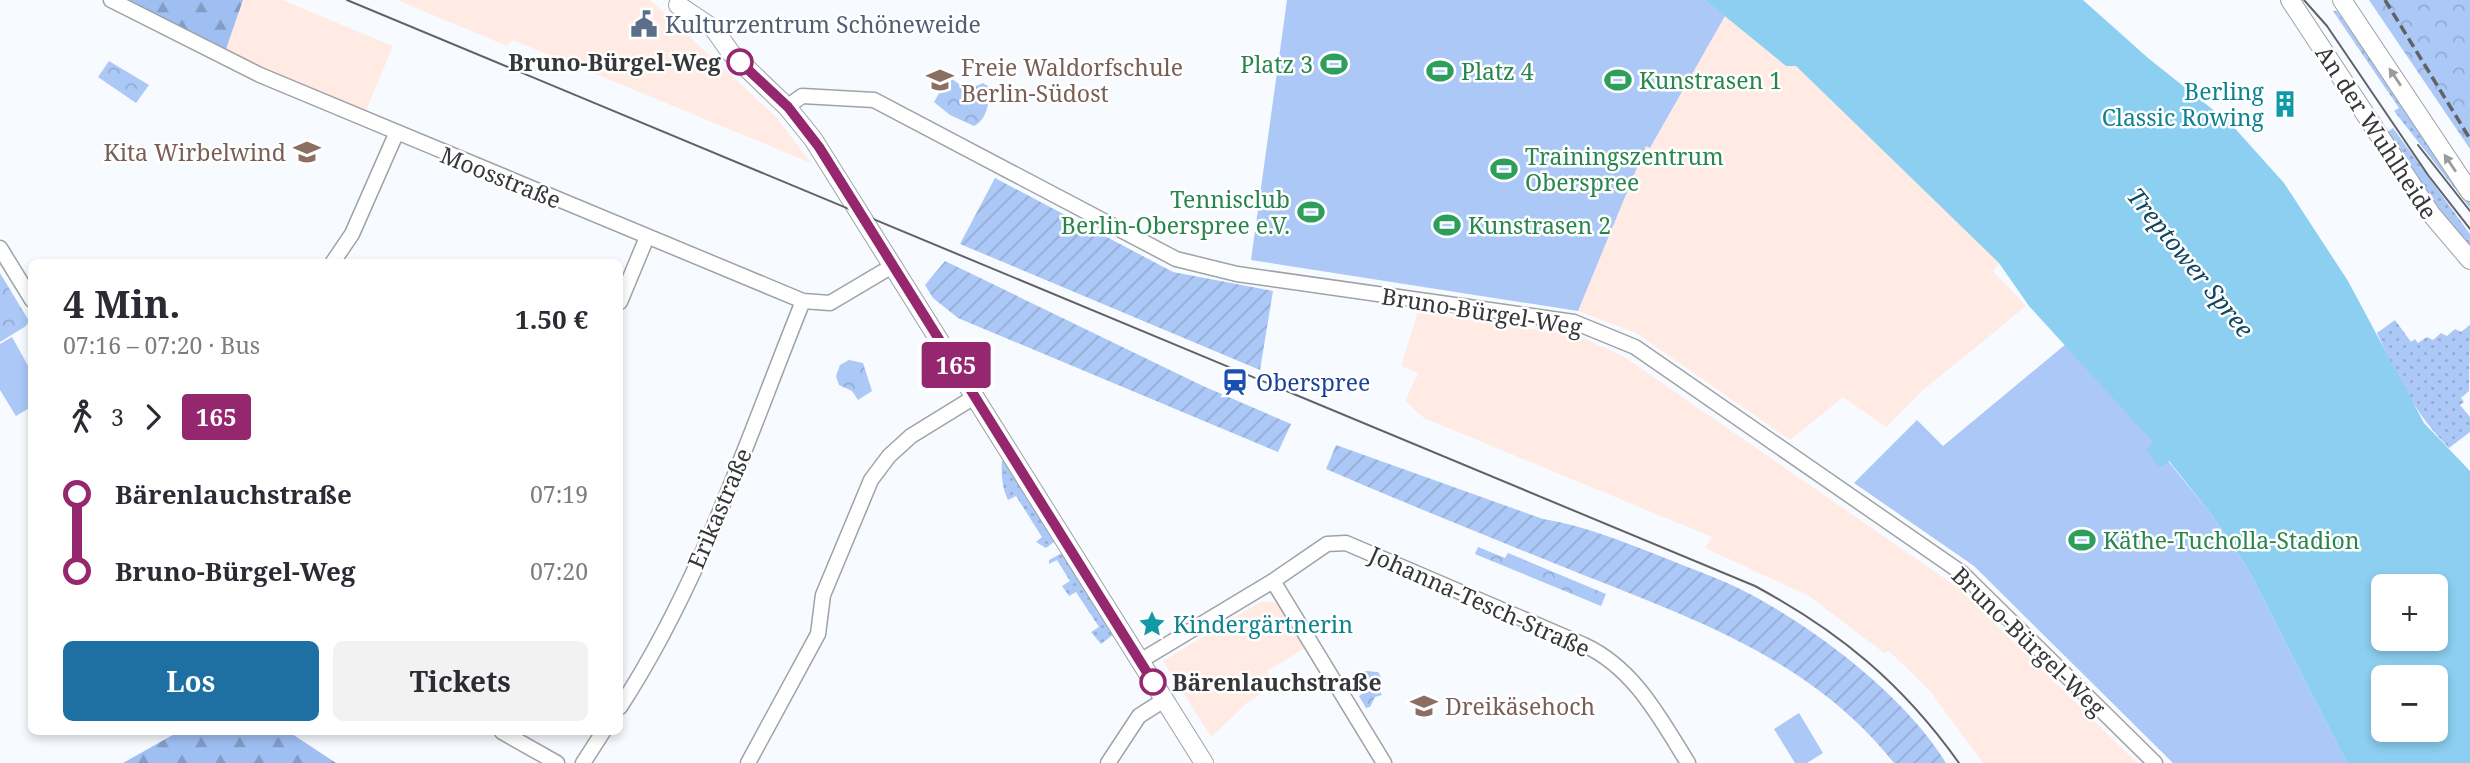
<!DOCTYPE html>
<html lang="de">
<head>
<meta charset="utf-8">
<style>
  body { margin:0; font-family:"Noto Serif",serif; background:#f2f2f3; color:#2b2b33; height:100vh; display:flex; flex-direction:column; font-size:26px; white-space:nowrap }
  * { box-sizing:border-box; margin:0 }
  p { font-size:23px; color:#7c7c81 }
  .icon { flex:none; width:38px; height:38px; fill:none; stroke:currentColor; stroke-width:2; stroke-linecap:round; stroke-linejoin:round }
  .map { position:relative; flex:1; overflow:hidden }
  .panel { position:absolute; left:28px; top:259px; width:595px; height:476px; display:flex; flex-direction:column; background:#fff; border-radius:10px; box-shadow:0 4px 10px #0003 }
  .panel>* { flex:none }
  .badge { padding:0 14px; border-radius:5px; font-size:24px; line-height:46px }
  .fabs { position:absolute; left:2371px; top:574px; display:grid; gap:14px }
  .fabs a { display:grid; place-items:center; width:77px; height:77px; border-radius:10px; background:#fff; box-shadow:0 4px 10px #0003; font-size:35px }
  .map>.badge { position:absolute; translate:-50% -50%; box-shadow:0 0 0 4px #fff }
  .legs { display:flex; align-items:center; gap:10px; height:77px; padding:0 35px; font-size:23px }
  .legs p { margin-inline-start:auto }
  .summary { display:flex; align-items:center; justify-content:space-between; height:119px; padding:0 35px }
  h1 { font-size:38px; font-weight:700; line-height:52px }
  .cta { display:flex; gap:14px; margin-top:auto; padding:14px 35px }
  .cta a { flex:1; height:80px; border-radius:10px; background:#1f70a2; color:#fff; font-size:28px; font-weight:700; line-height:80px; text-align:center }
  .cta a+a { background:#f2f2f3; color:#2b2b33 }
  ul { padding:0 35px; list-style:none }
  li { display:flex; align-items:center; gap:24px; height:77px; font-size:26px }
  li i { display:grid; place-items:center; width:10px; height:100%; margin:0 9px; background:currentColor }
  li i::after { content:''; width:18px; height:18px; margin:-9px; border:5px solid; border-radius:50%; background:#fff }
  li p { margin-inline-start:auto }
  li:first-child i { background:linear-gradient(#0000 50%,currentColor 0) }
  li:last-child i { background:linear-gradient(currentColor 50%,#0000 0) }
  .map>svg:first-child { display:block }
  .commercial { fill:#ffebe3 }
  .grass { fill:url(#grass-dots) }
  .forest { fill:url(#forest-firs) }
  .park { fill:url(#park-crowns) }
  .garden { fill:url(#garden-furrows) }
  .pitch { fill:#abc8f6 }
  .water { fill:#8ccff0; fill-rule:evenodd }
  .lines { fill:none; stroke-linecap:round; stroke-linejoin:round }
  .minor-casing { stroke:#9fa2a6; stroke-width:17 }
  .major-casing { stroke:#9fa2a6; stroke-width:20 }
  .minor { stroke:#fff; stroke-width:14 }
  .major { stroke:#fff; stroke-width:18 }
  .tram { stroke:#616265; stroke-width:2 }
  .rail { stroke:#616265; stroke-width:3.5; stroke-dasharray:10 5; stroke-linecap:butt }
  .oneway { fill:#9a9b9c }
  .line-1-casing { stroke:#fff; stroke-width:16 }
  .line-1 { stroke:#95276e; stroke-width:10 }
  .stop-1-dot { fill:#fff; stroke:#95276e; stroke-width:3.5 }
  .labels { text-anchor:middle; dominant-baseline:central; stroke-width:5; stroke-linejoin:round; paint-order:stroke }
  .service-label { font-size:23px; fill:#4e5e75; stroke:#fff; text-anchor:start }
  .stop-label { font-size:23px; font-weight:bold; fill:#363739; stroke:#fff; text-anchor:end }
  .leisure-label { font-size:23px; fill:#27864d; stroke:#fff; text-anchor:start }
  .education-label { font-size:23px; fill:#785e54; stroke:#fff; text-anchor:start }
  .culture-label { font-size:23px; fill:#0d838f; stroke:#fff; text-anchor:end }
  .street-label { font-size:23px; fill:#363739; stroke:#fff }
  .transit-label { font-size:23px; fill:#164399; stroke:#fff; text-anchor:start }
  .water-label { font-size:24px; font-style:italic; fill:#11485f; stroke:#fff }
</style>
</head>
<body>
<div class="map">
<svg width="2470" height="763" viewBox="0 0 2470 763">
  <defs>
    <pattern id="grass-dots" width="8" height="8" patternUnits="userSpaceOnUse" patternTransform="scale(1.75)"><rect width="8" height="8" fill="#abc8f6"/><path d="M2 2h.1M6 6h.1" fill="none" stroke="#94acd4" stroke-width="1.8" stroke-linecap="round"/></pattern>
    <pattern id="forest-firs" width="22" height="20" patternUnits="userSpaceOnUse" patternTransform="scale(1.75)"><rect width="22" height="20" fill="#9fbff3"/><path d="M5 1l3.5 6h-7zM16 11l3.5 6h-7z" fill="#829cc6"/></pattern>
    <pattern id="park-crowns" width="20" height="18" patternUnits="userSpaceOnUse" patternTransform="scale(1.75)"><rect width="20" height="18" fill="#abc8f6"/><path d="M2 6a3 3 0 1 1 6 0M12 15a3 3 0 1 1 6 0" fill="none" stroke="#94acd4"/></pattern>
    <pattern id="garden-furrows" width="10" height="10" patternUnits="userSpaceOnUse" patternTransform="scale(1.75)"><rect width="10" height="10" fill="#abc8f6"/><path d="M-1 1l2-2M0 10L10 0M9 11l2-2" fill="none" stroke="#94acd4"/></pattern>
  </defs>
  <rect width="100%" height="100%" fill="#f7faff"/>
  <path class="commercial" d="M243 0H282L393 46 364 115 225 52Z
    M397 0H650L776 117 811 163 513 40 507 46Z
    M1725 16 1786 66H1796L1999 263 1993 271 2026 306 1922 391 1886 427 1843 397 1790 440 1636 333 1578 311 1646 146 1651 147Z
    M1418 312 1579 336 1626 358 1957 587 2137 763H1983L1931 692 1889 651 1884 653 1809 596 1705 548 1712 537 1424 418 1405 401 1418 373 1401 366Z
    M1262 601 1278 603 1305 648 1267 671 1275 685 1248 702 1211 737 1163 661Z"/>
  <path class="grass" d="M2333 11H2337L2470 200V208L2394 111 2399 108Z
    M2393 128 2470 234V252L2448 228 2386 133Z
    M2395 320 2411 342 2415 339 2418 343 2427 337 2433 340 2441 333 2447 336 2455 329 2461 332 2470 325 2469 391 2461 398 2464 402 2460 405 2470 417V432L2449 448C2415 414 2397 376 2377 333Z
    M1009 459 1055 536 1054 542 1046 548 1036 542 1042 537 1016 496 1008 500C1002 487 1001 474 1002 460Z
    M1062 553 1114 634 1101 644 1091 632 1099 627 1076 592 1069 596 1062 586 1070 581 1057 560 1049 564V560Z"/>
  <path class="forest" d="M124 0H243L225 52Z
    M178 732H289L336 763H123Z"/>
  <path class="park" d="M2369 0H2470V149Z
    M109 61 149 85 136 103 98 77Z
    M948 76 967 90 983 83 992 89C987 102 989 118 974 126L950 115 934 102 944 85 942 80Z
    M0 273 29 321 26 326 0 342Z
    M849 360 863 363 872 391 858 400 852 391 839 385 836 376 840 365Z
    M1478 547 1505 558 1508 553 1606 594 1601 606 1475 554Z
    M1364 671 1378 672 1382 679 1378 688 1382 695 1375 697 1370 707 1366 708 1359 696 1372 687H1362L1358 684Z"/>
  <path class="garden" d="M995 178 1173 272 1273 291 1260 370 960 244Z
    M945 261 1203 386 1291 424 1278 452 958 318 933 298 925 285Z
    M1336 445 1543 519C1586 526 1624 542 1665 558 1691 569 1719 578 1744 591 1814 627 1905 696 1946 763H1894C1811 658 1691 618 1571 570 1489 537 1407 504 1326 469Z"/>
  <path class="pitch" d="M1287 0H1705L1725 16 1650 148 1646 146 1578 311 1251 260Z
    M12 337 31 371V407L16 416 0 390V344Z
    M2066 344 2155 443 2160 468 2168 461 2211 514 2248 569 2347 763H2173L1974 566 1854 483 1917 420 1943 446Z
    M1799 713 1823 753 1807 763H1795L1774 729Z"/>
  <path class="water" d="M1705 0H2083L2148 58 2231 124 2284 183 2348 281 2424 423 2470 471V763H2347L2248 569 2211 514 2169 461 2160 468 2146 450 2154 443 2029 306 1999 263 1796 66H1786ZM2384 586H2436V639H2384ZM2384 677H2436V730H2384Z"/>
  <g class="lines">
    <defs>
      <path id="minor" d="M111 0 260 75 803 301 830 303 894 265
        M787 107 802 96 874 100 1176 259 1237 274 1574 322 1635 347 1962 573 2155 763
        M0 248 32 300
        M333 262 352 234 396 134
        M620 302 647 237
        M1273 581 1327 544 1346 543 1584 645C1634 668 1660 718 1688 763
        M1140 661 1273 581 1384 763
        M620 707C701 583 748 437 803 301
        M502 732 557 763
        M583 763 603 732
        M748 763 818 634 823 595 871 480 889 456 911 436 976 396
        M1108 763 1139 716 1164 700"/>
      <path id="major" d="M2290 0 2431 214 2470 260
        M2342 0 2470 192
        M678 5 714 29 731 53 787 107 813 139 1204 763"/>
    </defs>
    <use href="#minor" class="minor-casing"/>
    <use href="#major" class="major-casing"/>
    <use href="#minor" class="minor"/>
    <use href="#major" class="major"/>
    <path class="tram" d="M347 0 1755 586C1840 632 1902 683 1959 763
      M2304 0 2327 26 2428 175 2470 229
      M2418 145 2470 211"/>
    <path class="rail" d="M2385 0 2470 139"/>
  </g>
  <defs><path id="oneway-solid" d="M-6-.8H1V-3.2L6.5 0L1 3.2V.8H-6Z" transform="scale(1.75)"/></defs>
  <g class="oneway">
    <use href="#oneway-solid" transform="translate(2395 77) rotate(-124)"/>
    <use href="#oneway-solid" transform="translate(2450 163) rotate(-124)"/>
  </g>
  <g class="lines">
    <defs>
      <path id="line-1" d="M740 62 788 107 819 147 1153 682"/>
    </defs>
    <use href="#line-1" class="line-1-casing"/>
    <use href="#line-1" class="line-1"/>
  </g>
  <defs>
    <symbol id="civic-bare" viewBox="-9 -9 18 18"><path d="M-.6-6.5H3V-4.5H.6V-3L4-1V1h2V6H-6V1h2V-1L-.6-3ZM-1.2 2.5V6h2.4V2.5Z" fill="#5c6f8a" stroke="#fff" stroke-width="2.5" paint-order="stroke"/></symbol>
    <symbol id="stadium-bare" viewBox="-9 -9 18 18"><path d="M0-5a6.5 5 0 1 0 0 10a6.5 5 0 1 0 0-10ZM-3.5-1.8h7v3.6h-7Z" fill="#2e9e5b" stroke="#fff" stroke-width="2.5" paint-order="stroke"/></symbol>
    <symbol id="school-bare" viewBox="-9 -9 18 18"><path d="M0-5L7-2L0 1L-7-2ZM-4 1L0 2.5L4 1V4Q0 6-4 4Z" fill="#8d6e63" stroke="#fff" stroke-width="2.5" paint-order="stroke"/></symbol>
    <symbol id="building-bare" viewBox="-9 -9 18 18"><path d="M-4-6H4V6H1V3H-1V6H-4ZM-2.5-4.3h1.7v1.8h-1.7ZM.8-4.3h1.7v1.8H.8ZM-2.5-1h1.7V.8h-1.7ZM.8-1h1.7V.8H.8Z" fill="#0f9aa8" stroke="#fff" stroke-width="2.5" paint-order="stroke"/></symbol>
    <symbol id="station-bare" viewBox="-9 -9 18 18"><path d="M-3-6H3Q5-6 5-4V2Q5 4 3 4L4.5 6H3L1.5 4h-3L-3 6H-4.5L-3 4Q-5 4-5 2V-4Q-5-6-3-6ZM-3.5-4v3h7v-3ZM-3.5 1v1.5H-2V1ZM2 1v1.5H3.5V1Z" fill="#1a4fb4" stroke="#fff" stroke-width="2.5" paint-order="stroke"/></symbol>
    <symbol id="sight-bare" viewBox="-9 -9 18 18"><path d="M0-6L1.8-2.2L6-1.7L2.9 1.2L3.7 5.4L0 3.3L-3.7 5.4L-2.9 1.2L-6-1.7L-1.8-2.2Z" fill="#0f9aa8" stroke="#fff" stroke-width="2.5" paint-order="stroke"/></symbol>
  </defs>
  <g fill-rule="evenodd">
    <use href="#civic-bare" x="625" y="5" width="38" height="38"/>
    <use href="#stadium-bare" x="1315" y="45" width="38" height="38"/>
    <use href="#stadium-bare" x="1421" y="52" width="38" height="38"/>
    <use href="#school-bare" x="921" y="61" width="38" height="38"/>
    <use href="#stadium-bare" x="1599" y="61" width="38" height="38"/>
    <use href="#building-bare" x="2266" y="85" width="38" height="38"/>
    <use href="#school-bare" x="288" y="133" width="38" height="38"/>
    <use href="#stadium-bare" x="1485" y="150" width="38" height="38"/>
    <use href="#stadium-bare" x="1292" y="193" width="38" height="38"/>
    <use href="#stadium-bare" x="1428" y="206" width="38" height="38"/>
    <use href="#station-bare" x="1216" y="363" width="38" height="38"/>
    <use href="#stadium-bare" x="2063" y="521" width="38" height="38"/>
    <use href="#sight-bare" x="1133" y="605" width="38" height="38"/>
    <use href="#school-bare" x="1405" y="687" width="38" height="38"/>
  </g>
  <g class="stop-1-dot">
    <circle cx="740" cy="62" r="12"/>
    <circle cx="1153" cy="682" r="12"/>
  </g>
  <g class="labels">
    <g class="service-label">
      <text x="665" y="24">Kulturzentrum Schöneweide</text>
    </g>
    <g class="stop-label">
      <text x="721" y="62">Bruno-Bürgel-Weg</text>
      <text x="1172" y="682" text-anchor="start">Bärenlauchstraße</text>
    </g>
    <g class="leisure-label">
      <text x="1313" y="64" text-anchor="end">Platz 3</text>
      <text x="1461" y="71">Platz 4</text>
      <text x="1639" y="80">Kunstrasen 1</text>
      <text x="1525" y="156">Trainingszentrum<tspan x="1525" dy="26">Oberspree</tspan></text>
      <text x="1290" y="199" text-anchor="end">Tennisclub<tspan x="1290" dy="26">Berlin-Oberspree e.V.</tspan></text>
      <text x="1468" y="225">Kunstrasen 2</text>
      <text x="2103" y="540">Käthe-Tucholla-Stadion</text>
    </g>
    <g class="education-label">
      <text x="961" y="67">Freie Waldorfschule<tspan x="961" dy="26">Berlin-Südost</tspan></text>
      <text x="286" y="152" text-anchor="end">Kita Wirbelwind</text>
      <text x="1445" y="706">Dreikäsehoch</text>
    </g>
    <g class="culture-label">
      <text x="2264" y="91">Berling<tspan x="2264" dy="26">Classic Rowing</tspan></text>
      <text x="1173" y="624" text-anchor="start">Kindergärtnerin</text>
    </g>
    <g class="street-label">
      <text transform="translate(2377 132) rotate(57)">An der Wuhlheide</text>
      <text transform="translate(501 177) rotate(22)">Moosstraße</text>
      <text transform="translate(1482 311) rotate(9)">Bruno-Bürgel-Weg</text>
      <text transform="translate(719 508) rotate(-67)">Erikastraße</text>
      <text transform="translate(1480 601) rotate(24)">Johanna-Tesch-Straße</text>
      <text transform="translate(2029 641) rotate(44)">Bruno-Bürgel-Weg</text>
    </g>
    <g class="transit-label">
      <text x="1256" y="382">Oberspree</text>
    </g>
    <g class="water-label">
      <text transform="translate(2191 262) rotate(51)">Treptower Spree</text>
    </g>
  </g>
</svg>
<div class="fabs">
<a>+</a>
<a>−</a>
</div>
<b class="badge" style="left:956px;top:365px;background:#95276e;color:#fff">165</b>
<section class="panel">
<div class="summary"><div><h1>4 Min.</h1><p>07:16 – 07:20 · Bus</p></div><b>1.50 €</b></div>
<div class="legs"><svg class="icon" aria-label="walk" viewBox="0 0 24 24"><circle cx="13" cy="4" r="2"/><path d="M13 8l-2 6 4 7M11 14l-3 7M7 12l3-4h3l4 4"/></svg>3<svg class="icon" aria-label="forward" viewBox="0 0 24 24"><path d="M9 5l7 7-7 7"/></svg><b class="badge" style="background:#95276e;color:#fff">165</b></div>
<ul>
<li><i style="color:#95276e"></i><b>Bärenlauchstraße</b><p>07:19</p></li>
<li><i style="color:#95276e"></i><b>Bruno-Bürgel-Weg</b><p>07:20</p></li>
</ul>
<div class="cta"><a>Los</a><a>Tickets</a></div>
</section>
</div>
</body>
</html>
